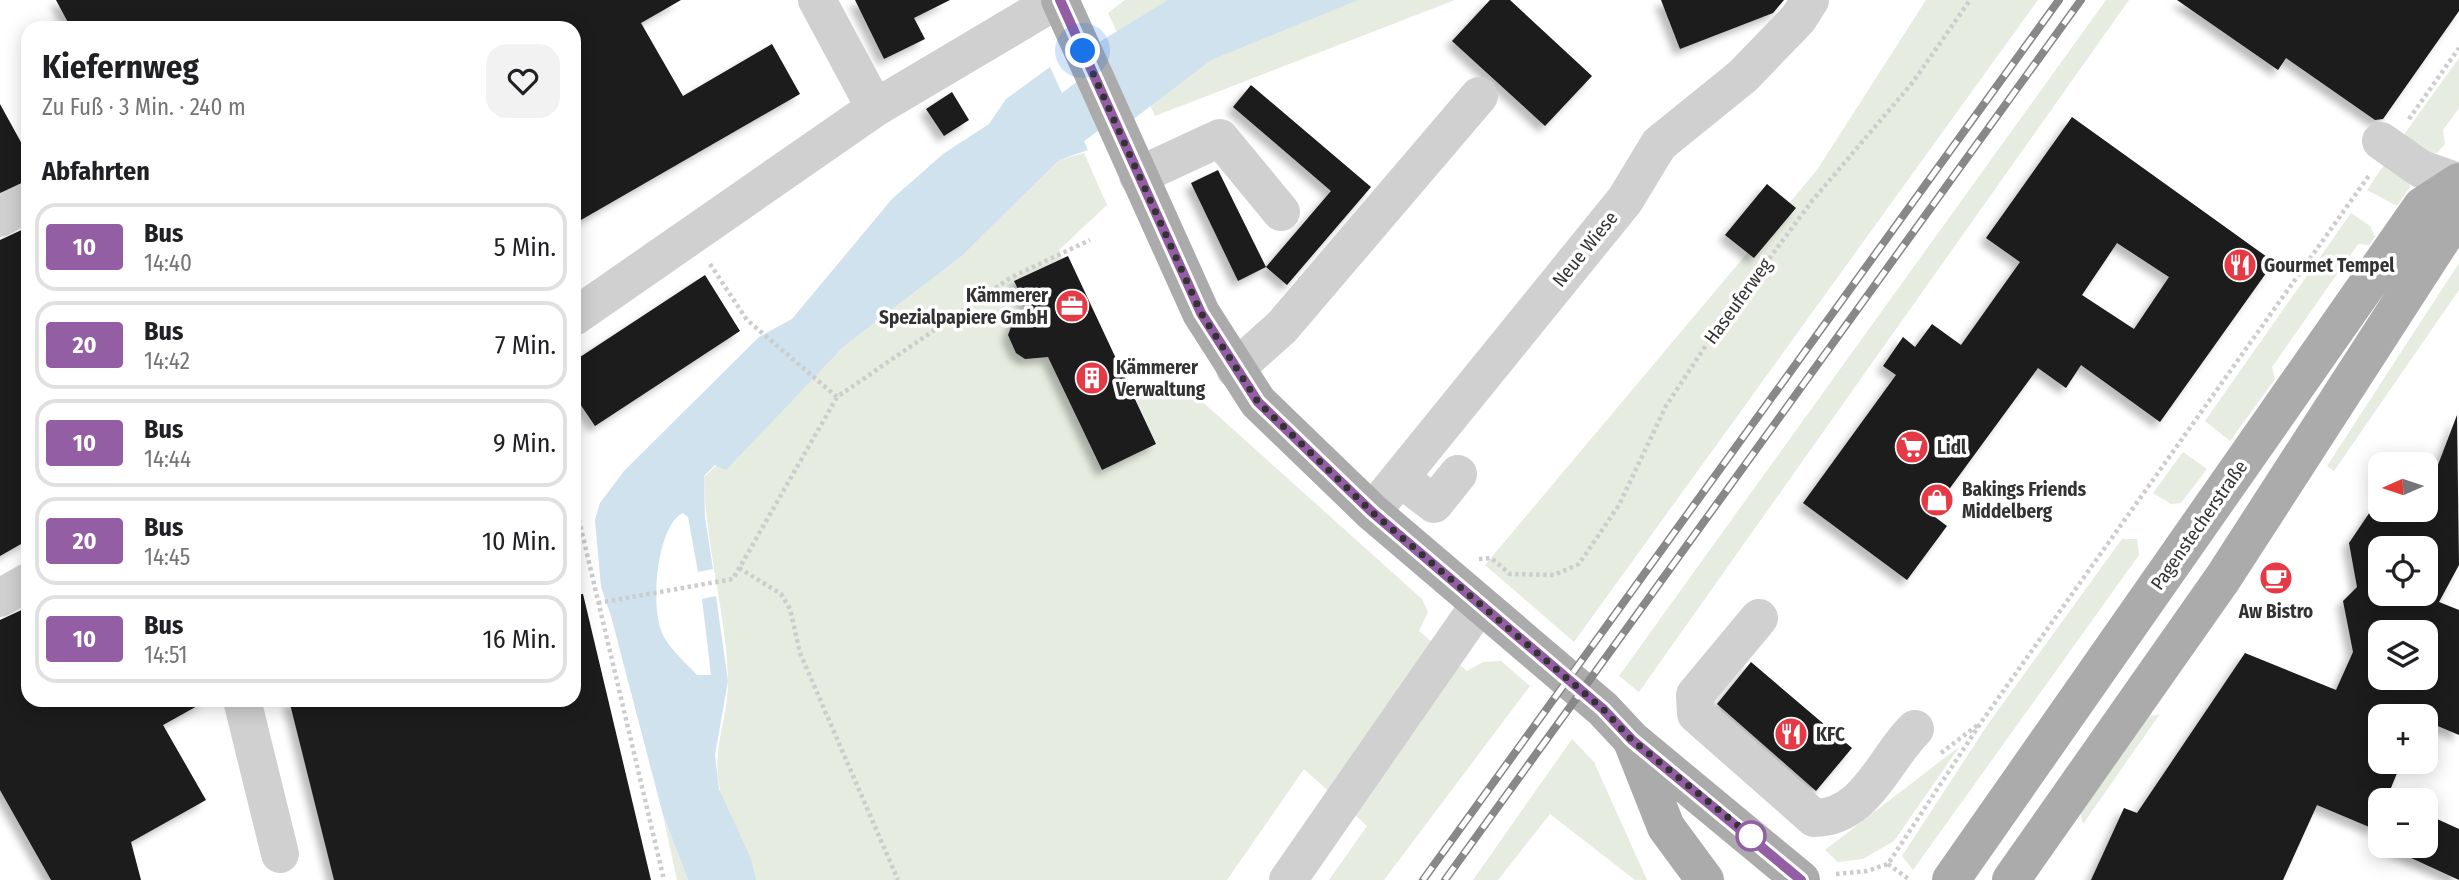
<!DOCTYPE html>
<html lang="de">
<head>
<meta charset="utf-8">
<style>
  body { margin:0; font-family:"Fira Sans Condensed",sans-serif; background:#f2f2f2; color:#202124; height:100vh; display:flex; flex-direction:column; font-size:26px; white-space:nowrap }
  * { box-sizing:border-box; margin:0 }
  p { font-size:23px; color:#757577 }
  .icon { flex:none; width:38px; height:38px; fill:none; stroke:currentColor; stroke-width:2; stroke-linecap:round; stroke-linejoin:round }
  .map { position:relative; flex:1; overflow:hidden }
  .drawer { position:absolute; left:21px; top:21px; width:560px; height:686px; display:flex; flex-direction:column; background:#fff; border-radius:21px; box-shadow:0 4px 18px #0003 }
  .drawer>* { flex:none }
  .badge { padding:0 14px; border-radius:5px; font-size:24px; line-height:46px }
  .needle { width:46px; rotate:267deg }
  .fabs { position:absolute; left:2368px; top:452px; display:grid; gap:14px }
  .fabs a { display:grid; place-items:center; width:70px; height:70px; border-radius:14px; background:#fff; box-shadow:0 4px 18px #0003; font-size:35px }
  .you { position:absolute; width:35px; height:35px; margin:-18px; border:5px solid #fff; border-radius:50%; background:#1a73e8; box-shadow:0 0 0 10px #1a73e833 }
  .map>.badge { position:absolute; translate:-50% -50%; box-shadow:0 0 0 4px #fff }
  h2 { padding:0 21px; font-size:26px; line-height:63px }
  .round { display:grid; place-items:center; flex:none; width:74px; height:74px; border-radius:21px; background:#f2f2f2 }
  .head { display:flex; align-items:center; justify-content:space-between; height:119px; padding:0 21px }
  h1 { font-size:33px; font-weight:700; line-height:52px }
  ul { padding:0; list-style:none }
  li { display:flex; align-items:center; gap:21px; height:88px; margin:0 14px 10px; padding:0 7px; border:4px solid #e0e0e0; border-radius:21px }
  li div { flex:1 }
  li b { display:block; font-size:26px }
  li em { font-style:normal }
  li .badge { min-width:77px; font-weight:700; text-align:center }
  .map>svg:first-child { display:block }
  .green { fill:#e6ecdf }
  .water { fill:#cfe2ee }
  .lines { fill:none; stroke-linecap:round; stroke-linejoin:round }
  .river { stroke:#cfe2ee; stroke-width:52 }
  .building { fill:#1a1a1a; fill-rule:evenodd; filter:url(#shadow) }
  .path { stroke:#cdcdcd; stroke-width:4.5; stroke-dasharray:3.5 3.5; stroke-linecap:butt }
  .minor { stroke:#d0d0d0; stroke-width:38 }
  .major { stroke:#ababab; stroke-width:38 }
  .rail-casing { stroke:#888; stroke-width:8 }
  .rail { stroke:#fff; stroke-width:5; stroke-dasharray:16; stroke-linecap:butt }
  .line-casing { stroke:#fff; stroke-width:16 }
  .line { stroke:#945ea4; stroke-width:10 }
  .walk { stroke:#333; stroke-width:7; stroke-dasharray:0 12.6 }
  .stop-dot { fill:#fff; stroke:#945ea4; stroke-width:3.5 }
  .labels { text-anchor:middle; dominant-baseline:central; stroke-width:7; stroke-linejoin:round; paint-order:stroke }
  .street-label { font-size:19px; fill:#333; stroke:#fff }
  .poi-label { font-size:19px; font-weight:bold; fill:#333; stroke:#fff; text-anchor:start }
</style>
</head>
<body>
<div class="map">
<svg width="2459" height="880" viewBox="0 0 2459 880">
  <defs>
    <filter id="shadow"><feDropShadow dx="-6" dy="6" stdDeviation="3.5" flood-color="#0004"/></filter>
  </defs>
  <rect width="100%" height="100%" fill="#fff"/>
  <path class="green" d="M1125 0H1455L1155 116 1108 13Z
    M1926 0H2038L1574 642 1485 565 1817 170Z
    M2106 0H2129L1639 692 1619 676Z
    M2459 58V108L2443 130 2445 144 2437 153H2426L2403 136Z
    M1084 153 1107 205 1059 250 1062 258 1014 281 1029 312 1014 319 1008 335 1046 352 1102 470 1156 444 1135 397 1187 388 1422 599 1428 612 1419 631 1467 671 1483 662 1501 661 1530 686 1384 880H1329L1367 826 1304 769 1227 880H756C748 849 723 814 719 785 712 745 729 716 728 679 726 612 705 545 704 477L842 348 963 255 1059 160Z
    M2386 162 2408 178 2410 187 2397 206 2367 190Z
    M2351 213 2370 226 2375 237 2369 245 2358 244 2272 367 2275 379 2230 441 2205 421Z
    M2459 263V290L2334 471 2327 466Z
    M2183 452 2207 469 2181 503 2171 504 2153 493Z
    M2122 539H2137L2139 555 1913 870 1902 856 1988 724Z
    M2160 714 2083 824 2080 812 2147 717Z
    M1572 739 1594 762 1647 880H1635L1550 814 1498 880H1473Z
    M1960 746 1894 841 1863 859 1838 862 1825 850Z
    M663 816 688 880H677Z"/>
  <path class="water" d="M1168 0H1358L1211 60 1118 131 1083 52Z
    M1050 67 1088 150 1059 160 963 255 842 348 726 470 715 465 704 476 705 517 713 569 698 572 688 517 683 513C656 525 649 613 664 637 672 651 686 663 697 675H711L702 599 716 596 728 681 715 755 719 789 751 859 756 880H688L663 815 611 616 601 587 595 520 600 503 624 471 759 337 792 319 892 199 943 154 989 124 1006 99Z"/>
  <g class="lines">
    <path class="river" d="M1017 159 1183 35 1266 0"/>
  </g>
  <path class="building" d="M56 0H681L641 23 683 96 772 44 800 94 574 224V28H71Z
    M855 0H950L914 18 925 39 884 59Z
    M1490 0H1510L1592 76 1545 126 1452 41Z
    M1661 0H1784L1773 13 1680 49Z
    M2177 0H2459V11L2383 119 2375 120 2286 58 2278 70Z
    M1251 85 1371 187 1287 285 1266 267 1331 191 1233 107Z
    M952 92 969 120 944 136 926 109Z
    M0 104 28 155V180L0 193Z
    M2072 117 2274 262 2160 422 2081 365 2066 388 2038 368 1931 514 1947 526 1907 580 1803 503 1896 375 1883 366 1903 337 1915 347 1932 324 1961 345 2020 262 1986 238ZM2117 243 2169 277 2134 329 2082 295Z
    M1218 170 1266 267 1238 281 1191 183Z
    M1767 184 1796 208 1754 258 1725 235Z
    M28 227V540L0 556V240Z
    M1068 256 1156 444 1102 470 1048 357 1025 359 1016 353 1008 335 1014 319 1029 312 1014 281Z
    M705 275 740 331 595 426 574 395V361Z
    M2457 415 2459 565 2439 602 2459 610V735L2426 721V705L2421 716H2380V761H2402L2386 800H2380V815L2374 829 2317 805 2283 880H2091L2124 808 2137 813 2245 653 2336 690 2353 652 2343 601 2357 587 2349 543 2372 509H2426V488L2433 478ZM2380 548H2426V593H2380ZM2380 632H2426V677H2380Z
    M583 594 651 880H334L289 700H574V595Z
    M28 607V700H208L163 725 206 800 131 842 141 880H51L0 790V620Z
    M1751 662 1852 748 1816 791 1717 704Z
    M2426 814 2459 829V880L2383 845H2426Z"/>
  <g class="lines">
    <path class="path" d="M2409 119 2459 48
      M710 264 747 320 837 397
      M574 499 664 880
      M1479 559 1491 558 1510 574 1554 575 1579 564 1619 505 1666 406 1716 330 1812 201 1913 82 1970 0
      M739 568 781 594 790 609 800 653 898 880
      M598 603 733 579 837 397 1010 278 1090 240
      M1941 753 1979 724
      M1888 864 1910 880
      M1836 874 1867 871 1888 864 1982 721 2370 174"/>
    <path class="minor" d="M817 0 875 108
      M2381 141 2421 169 2459 182
      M1138 176 1220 138 1281 212
      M0 218 28 202
      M574 317 875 108 1057 0
      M1235 369 1282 327 1479 96
      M1400 478 1434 504 1458 474
      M1372 512 1625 200 1659 144 1743 76 1798 19 1810 0
      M0 598 28 582
      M1759 618 1695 695 1696 714 1814 818C1866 818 1884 759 1915 729
      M242 700 280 854
      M1288 880 1479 605"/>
    <path class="major" d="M1060 0 1201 313 1258 402 1372 512 1603 709 1632 740 1801 880
      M1632 741 1666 827 1705 880
      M1951 880 2422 206 2459 182
      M2011 880 2223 578 2451 225 2459 183"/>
    <defs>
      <path id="rail" d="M1423 880 2059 0
        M1445 880 2081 0"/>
    </defs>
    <use href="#rail" class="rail-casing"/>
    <use href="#rail" class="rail"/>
  </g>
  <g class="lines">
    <defs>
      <path id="line" d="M1060 0 1201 313 1258 402 1372 512 1603 709 1632 740 1801 880"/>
    </defs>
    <use href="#line" class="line-casing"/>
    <use href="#line" class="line"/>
    <path class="walk" d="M1083 51 1201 313 1258 402 1372 512 1603 709 1632 740 1751 836"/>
  </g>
  <defs>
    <symbol id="restaurant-disc" viewBox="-11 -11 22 22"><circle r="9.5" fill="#e63946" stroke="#fff"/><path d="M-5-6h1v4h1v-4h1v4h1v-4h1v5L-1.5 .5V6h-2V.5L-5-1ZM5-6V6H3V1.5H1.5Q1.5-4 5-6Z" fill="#fff"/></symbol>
    <symbol id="office-disc" viewBox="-11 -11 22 22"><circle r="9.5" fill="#e63946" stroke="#fff"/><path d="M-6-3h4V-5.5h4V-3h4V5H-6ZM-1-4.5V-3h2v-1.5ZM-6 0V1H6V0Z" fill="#fff"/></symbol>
    <symbol id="building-disc" viewBox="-11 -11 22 22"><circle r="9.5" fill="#e63946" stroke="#fff"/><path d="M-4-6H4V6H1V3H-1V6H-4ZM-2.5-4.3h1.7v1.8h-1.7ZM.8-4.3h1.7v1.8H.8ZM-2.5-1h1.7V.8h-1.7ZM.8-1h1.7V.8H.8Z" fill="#fff"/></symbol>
    <symbol id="supermarket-disc" viewBox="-11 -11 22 22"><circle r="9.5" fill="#e63946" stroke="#fff"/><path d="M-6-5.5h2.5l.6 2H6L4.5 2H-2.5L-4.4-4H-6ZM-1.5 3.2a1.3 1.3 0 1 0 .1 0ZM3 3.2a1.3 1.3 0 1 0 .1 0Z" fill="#fff"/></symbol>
    <symbol id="shop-disc" viewBox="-11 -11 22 22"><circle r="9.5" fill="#e63946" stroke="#fff"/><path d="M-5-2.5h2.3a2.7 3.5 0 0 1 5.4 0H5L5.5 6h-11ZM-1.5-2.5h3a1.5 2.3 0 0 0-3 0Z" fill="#fff"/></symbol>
    <symbol id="cafe-disc" viewBox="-11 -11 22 22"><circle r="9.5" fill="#e63946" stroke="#fff"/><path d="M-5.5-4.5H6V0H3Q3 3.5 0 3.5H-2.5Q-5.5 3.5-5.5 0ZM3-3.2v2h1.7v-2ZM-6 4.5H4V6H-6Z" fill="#fff"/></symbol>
  </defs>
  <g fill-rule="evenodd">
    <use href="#restaurant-disc" x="2221" y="246" width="38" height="38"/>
    <use href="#office-disc" x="1053" y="287" width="38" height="38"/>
    <use href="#building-disc" x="1073" y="359" width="38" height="38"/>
    <use href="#supermarket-disc" x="1893" y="428" width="38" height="38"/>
    <use href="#shop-disc" x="1918" y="481" width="38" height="38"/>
    <use href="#cafe-disc" x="2257" y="559" width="38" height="38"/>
    <use href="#restaurant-disc" x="1772" y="715" width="38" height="38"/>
  </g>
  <circle class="stop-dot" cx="1751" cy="836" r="14"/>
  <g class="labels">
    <g class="street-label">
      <text transform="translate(1585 249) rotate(-51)">Neue Wiese</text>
      <text transform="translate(1738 301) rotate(-54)">Haseuferweg</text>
      <text transform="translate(2199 525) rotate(-55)">Pagenstecherstraße</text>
    </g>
    <g class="poi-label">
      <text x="2264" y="265">Gourmet Tempel</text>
      <text x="1048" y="295" text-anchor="end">Kämmerer<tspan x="1048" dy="22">Spezialpapiere GmbH</tspan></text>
      <text x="1116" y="367">Kämmerer<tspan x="1116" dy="22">Verwaltung</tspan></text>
      <text x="1937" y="447">Lidl</text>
      <text x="1962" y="489">Bakings Friends<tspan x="1962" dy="22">Middelberg</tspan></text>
      <text x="2276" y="611" text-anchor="middle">Aw Bistro</text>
      <text x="1816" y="734">KFC</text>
    </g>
  </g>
</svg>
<div class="fabs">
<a><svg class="needle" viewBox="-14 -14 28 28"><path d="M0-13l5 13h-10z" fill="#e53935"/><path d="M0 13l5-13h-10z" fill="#757577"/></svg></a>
<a><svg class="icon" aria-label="locate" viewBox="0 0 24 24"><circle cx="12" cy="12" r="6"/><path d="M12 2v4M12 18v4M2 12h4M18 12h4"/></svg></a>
<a><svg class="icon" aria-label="layers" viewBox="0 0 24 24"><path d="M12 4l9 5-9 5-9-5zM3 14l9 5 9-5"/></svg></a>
<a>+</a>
<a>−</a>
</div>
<div class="you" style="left:1083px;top:51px"></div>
<section class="drawer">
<div class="head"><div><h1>Kiefernweg</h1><p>Zu Fuß · 3 Min. · 240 m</p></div><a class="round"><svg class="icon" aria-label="heart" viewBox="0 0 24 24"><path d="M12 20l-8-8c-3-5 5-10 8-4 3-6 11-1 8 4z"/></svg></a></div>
<h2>Abfahrten</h2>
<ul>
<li><span class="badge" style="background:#945ea4;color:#fff">10</span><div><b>Bus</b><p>14:40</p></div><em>5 Min.</em></li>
<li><span class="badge" style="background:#945ea4;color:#fff">20</span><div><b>Bus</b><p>14:42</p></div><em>7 Min.</em></li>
<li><span class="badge" style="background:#945ea4;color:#fff">10</span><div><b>Bus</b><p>14:44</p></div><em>9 Min.</em></li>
<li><span class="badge" style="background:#945ea4;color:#fff">20</span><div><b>Bus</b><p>14:45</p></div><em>10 Min.</em></li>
<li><span class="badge" style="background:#945ea4;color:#fff">10</span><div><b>Bus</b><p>14:51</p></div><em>16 Min.</em></li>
</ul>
</section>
</div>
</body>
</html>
